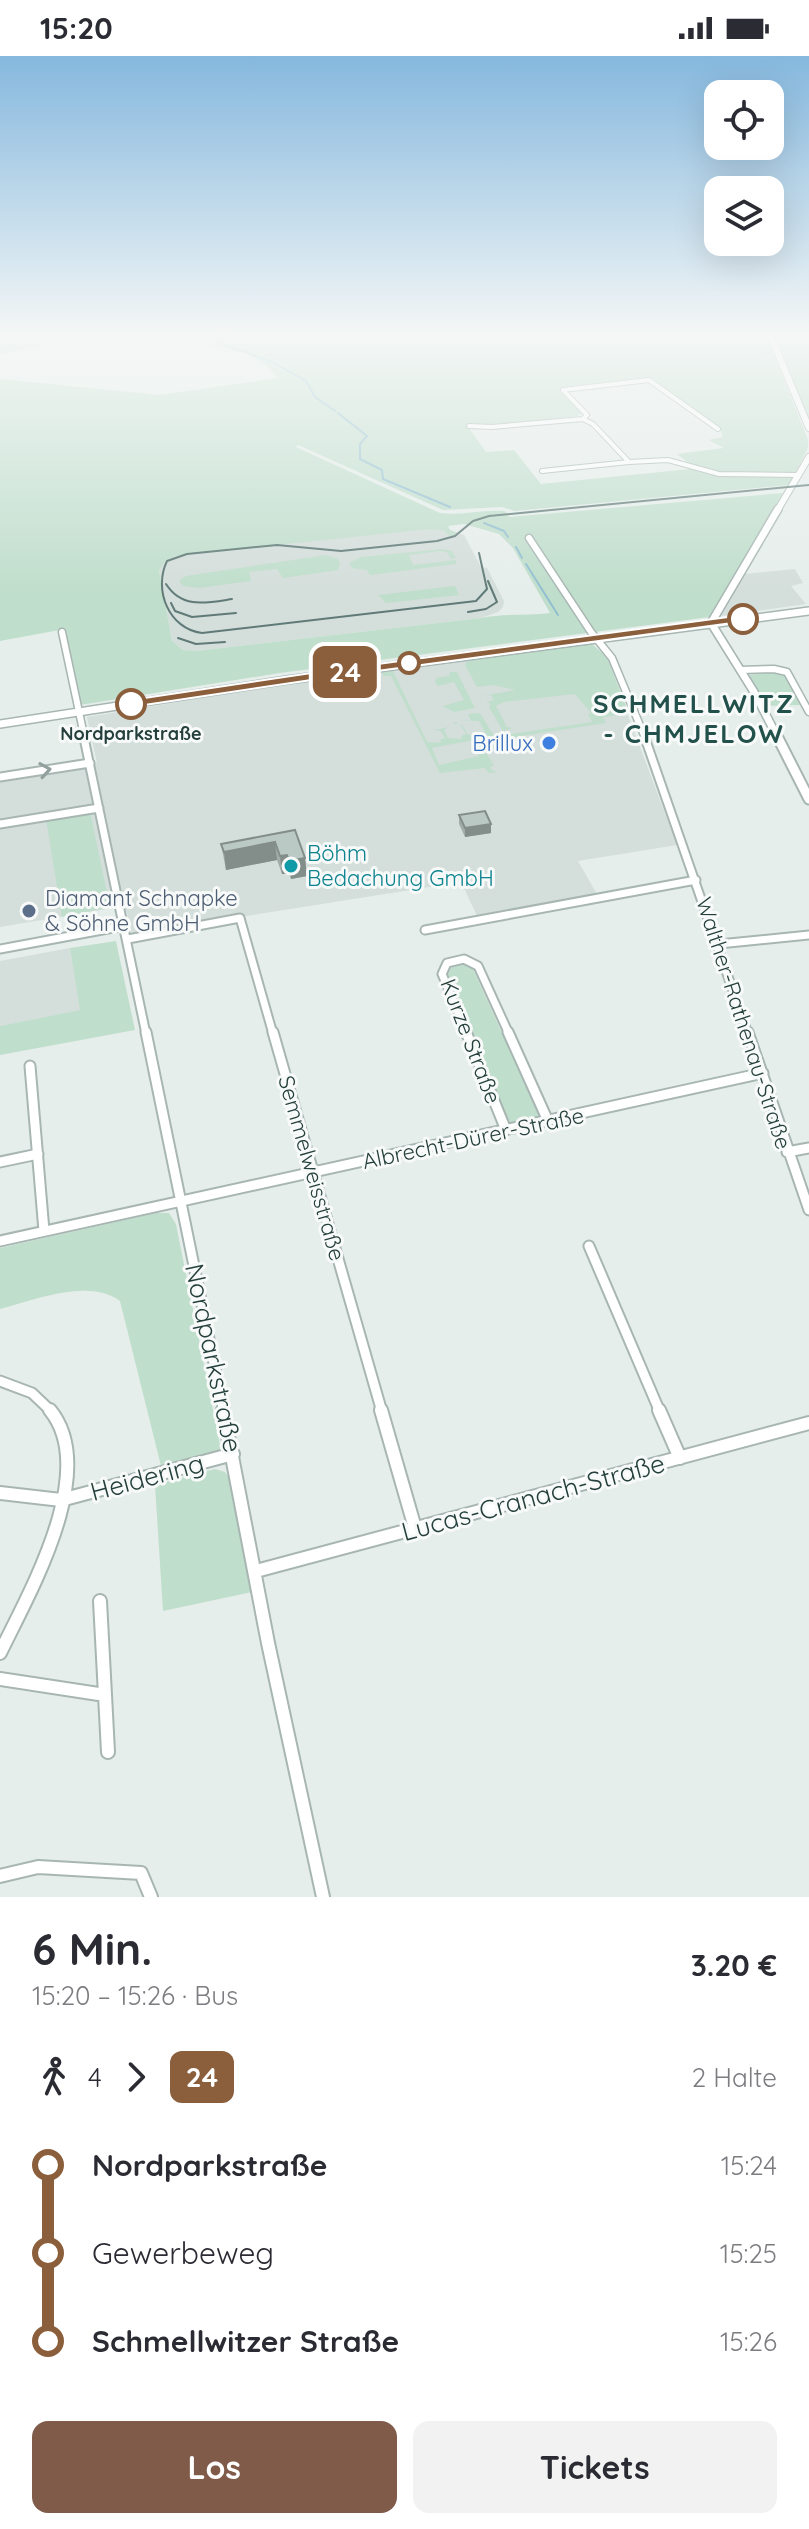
<!DOCTYPE html>
<html lang="de">
<head>
<meta charset="utf-8">
<style>
  body { margin:0; font-family:Quicksand,sans-serif; background:#f2f2f3; color:#2b2b33; height:100vh; display:flex; flex-direction:column; font-size:30px; white-space:nowrap }
  * { box-sizing:border-box; margin:0 }
  p { font-size:26px; color:#7c7c81 }
  .icon { flex:none; width:44px; height:44px; fill:none; stroke:currentColor; stroke-width:2; stroke-linecap:round; stroke-linejoin:round }
  .map { position:relative; height:1841px; overflow:hidden }
  .side { display:flex; flex-direction:column; background:#fff; flex:1 }
  .side>* { flex:none }
  .badge { padding:0 16px; border-radius:12px; font-size:28px; line-height:52px }
  .buttons { position:absolute; left:704px; top:24px; display:grid; gap:16px }
  .buttons a { display:grid; place-items:center; width:80px; height:80px; border-radius:16px; background:#fff; box-shadow:0 8px 32px #0002; font-size:40px }
  .map>.badge { position:absolute; translate:-50% -50%; box-shadow:0 0 0 4px #fff }
  .legs { display:flex; align-items:center; gap:12px; height:88px; padding:0 32px; font-size:26px }
  .legs p { margin-inline-start:auto }
  .head { display:flex; align-items:center; justify-content:space-between; height:136px; padding:0 32px }
  h1 { font-size:44px; font-weight:800; line-height:60px }
  .primary-button { display:flex; gap:16px; margin-top:auto; padding:16px 32px }
  .primary-button a { flex:1; height:92px; border-radius:16px; background:#815b4a; color:#fff; font-size:32px; font-weight:800; line-height:92px; text-align:center }
  .primary-button a+a { background:#f2f2f3; color:#2b2b33 }
  ul { padding:0 32px; list-style:none }
  li { display:flex; align-items:center; gap:28px; height:88px; font-size:30px }
  li i { display:grid; place-items:center; width:12px; height:100%; margin:0 10px; background:currentColor }
  li i::after { content:''; width:20px; height:20px; margin:-10px; border:6px solid; border-radius:50%; background:#fff }
  li p { margin-inline-start:auto }
  li:first-child i { background:linear-gradient(#0000 50%,currentColor 0) }
  li:last-child i { background:linear-gradient(currentColor 50%,#0000 0) }
  .status { display:flex; justify-content:space-between; align-items:center; height:56px; padding:0 40px; background:#fff; direction:ltr }
  .status svg { height:22px; fill:currentColor }
  .map>svg:first-child { display:block }
  .built { fill:#d4dedb }
  .green { fill:#c0decc; fill-rule:evenodd }
  .lines { fill:none; stroke-linecap:round; stroke-linejoin:round }
  .stream { stroke:#92bfd0; stroke-width:2 }
  .minor-far4-casing { stroke:#a8b6b3; stroke-width:6 }
  .minor-far3-casing { stroke:#a8b6b3; stroke-width:9 }
  .minor-far2-casing { stroke:#a8b6b3; stroke-width:11 }
  .minor-far1-casing { stroke:#a8b6b3; stroke-width:13 }
  .minor-casing { stroke:#a8b6b3; stroke-width:16 }
  .tertiary-far2-casing { stroke:#a8b6b3; stroke-width:8 }
  .tertiary-far1-casing { stroke:#a8b6b3; stroke-width:10 }
  .tertiary-casing { stroke:#a8b6b3; stroke-width:13 }
  .minor-far4 { stroke:#fff; stroke-width:4 }
  .minor-far3 { stroke:#fff; stroke-width:6 }
  .minor-far2 { stroke:#fff; stroke-width:7 }
  .minor-far1 { stroke:#fff; stroke-width:9 }
  .minor { stroke:#fff; stroke-width:12 }
  .tertiary-far2 { stroke:#fff; stroke-width:6 }
  .tertiary-far1 { stroke:#fff; stroke-width:7 }
  .tertiary { stroke:#fff; stroke-width:9 }
  .tram { stroke:#607b77; stroke-width:2 }
  .wall { fill:#a1ada9 }
  .shaded-wall { fill:#838d8a }
  .building { fill:#bbc9c5; stroke:#838d8a; stroke-width:2 }
  .oneway { stroke:#92a09e }
  .line-1 { fill:#8b5e3c; stroke:#fff; stroke-width:2 }
  .stop-1-dot { fill:#fff; stroke:#8b5e3c; stroke-width:4 }
  .shop-dot { fill:#3f7fe0; stroke:#f7faf9; stroke-width:3 }
  .culture-dot { fill:#0f9aa8; stroke:#f7faf9; stroke-width:3 }
  .service-dot { fill:#5c6f8a; stroke:#f7faf9; stroke-width:3 }
  .labels { text-anchor:middle; dominant-baseline:central; stroke-width:6; stroke-linejoin:round; paint-order:stroke }
  .far-stop-label { font-size:18px; font-weight:bold; fill:#25403c; stroke:#f7faf9 }
  .shop-label { font-size:22px; fill:#366cbe; stroke:#f7faf9; text-anchor:end }
  .culture-label { font-size:22px; fill:#0d838f; stroke:#f7faf9; text-anchor:start }
  .service-label { font-size:22px; fill:#4e5e75; stroke:#f7faf9; text-anchor:start }
  .street-label { font-size:22px; fill:#25403c; stroke:#f7faf9 }
  .far-district-label { font-size:26px; font-weight:bold; letter-spacing:2px; fill:#22514b; stroke:#f7faf9 }
  .near-street-label { font-size:26px; fill:#25403c; stroke:#f7faf9 }
</style>
</head>
<body>
<div class="status"><b>15:20</b><svg viewBox="0 0 49 12"><path d="M0 12V9h3v3zM5 12V6h3v6zM10 12V3h3v9zM15 12V0h3v12zM26 1h20v11H26zM47 4h2v5h-2z"/></svg></div>
<div class="map">
<svg width="809" height="1841" viewBox="0 0 809 1841">
  <rect width="100%" height="100%" fill="#e6eeeb"/>
  <path class="built" d="M448 470 450 474 464 479 481 511 487 512 504 545 503 551 498 556 481 562 196 595 183 594 172 585 158 509 178 495Z
    M795 513 803 527 791 530 806 548 721 560 744 518Z
    M500 600 606 601 677 789 578 805 598 840 478 862 461 826 132 878 125 850 0 871V722L97 707 87 661 274 630Z
    M70 892 81 954 0 970V905Z"/>
  <path class="green" d="M0 276H107L0 298Z
    M126 276H765L808 384V392L789 429 515 455 502 451 443 454 298 389 296 391 440 457C461 460 483 453 505 455L509 461 783 437 710 561 280 617 80 649 65 573 0 585V323L159 339 278 322C240 273 179 301 126 276ZM651 323 719 371 723 381 709 384 724 392 677 398 694 411 690 413 541 428 514 394 486 396 469 372 577 360 582 357 562 333ZM464 468 499 478 513 492 550 557C526 560 504 557 481 562L196 595 183 594 172 585 159 514 166 504 175 500 429 473 443 474 451 481 458 477 450 474 448 470Z
    M772 276H809V365Z
    M443 493 452 495 456 502 451 503 448 497 441 495 409 499 413 509 456 504V508L370 519 367 514 352 512 349 507 361 501Z
    M326 499 338 503 340 507 338 514 283 522 277 513 249 516 251 525 199 532 183 530 179 525 186 520Z
    M455 530 459 539 386 547 378 539Z
    M592 588 607 601 629 658 603 661 606 667 508 682 505 679 592 666 588 658 591 657 575 638 504 646 496 650 507 671 513 672 503 675 489 651 491 648 486 646 494 644 491 639 482 640 515 634 494 629 477 631 465 609 468 604Z
    M392 613 427 686 441 687 440 684 445 682 441 675 434 674 449 671 444 674 448 682 462 683 461 680 466 678 460 668H454V666L462 669 468 679 485 676 479 665 461 664 471 665 468 658 480 657 494 680 432 692 439 709 479 700 473 689 484 686 487 690 497 689 495 685 498 684V691L485 695 494 710 490 711 492 714 497 716 489 717 485 712 440 717 391 620H384L381 615Z
    M450 616H457L475 652 454 656 443 650 464 644 454 626 438 630 435 626 436 622 449 620Z
    M775 616 785 619 800 649 764 650 748 619Z
    M86 757 91 760 109 847 105 852 62 861 46 763Z
    M116 885 135 974 0 999V970L80 954 70 892Z
    M463 907 473 913 541 1063 508 1070 445 919 449 911Z
    M156 1157H169L176 1168 221 1394 161 1410 120 1245C88 1222 35 1244 0 1253V1192Z
    M215 1413 225 1416 232 1425 252 1536 163 1555 155 1429Z"/>
  <g class="lines">
    <path class="stream" d="M219 280 239 276
      M220 282 225 289 272 306 306 325 315 341 335 355
      M338 357 367 380 360 388V403L382 414 383 423 450 451
      M484 467 504 475 508 481
      M516 491 522 502
      M526 508 558 559"/>
    <defs>
      <path id="minor-far4" d="M563 334 649 324 718 373
        M563 334 587 359 583 363
        M469 370 492 371 583 363 593 368 629 406 668 404 719 418 798 419
        M542 415 629 406"/>
      <path id="minor-far3" d="M529 482 591 576 612 602 646 684
        M62 576 85 684
        M741 614 774 613 787 616 809 656"/>
      <path id="minor-far2" d="M84 682 146 978
        M645 682 748 978
        M0 721 90 707
        M0 768 99 752
        M425 874 696 824
        M128 883 240 862 273 978
        M719 888 809 879
        M0 893 124 870
        M467 978 442 918 447 907 464 903 478 910 509 978"/>
      <path id="minor-far1" d="M146 976 224 1356
        M273 976 382 1356
        M466 976 506 1074
        M508 976 548 1065
        M748 976 809 1154
        M30 1010 44 1175
        M787 1096 809 1092
        M0 1106 38 1098
        M0 1185 763 1017
        M589 1190 660 1356
        M0 1325 32 1337 52 1356"/>
      <path id="minor" d="M223 1354 268 1587 323 1841
        M381 1354 415 1472
        M659 1354 680 1402
        M0 1437 61 1444 233 1398
        M256 1515 809 1367
        M0 1597C29 1537 100 1415 50 1354
        M0 1623 105 1639 100 1545
        M105 1639 108 1696
        M0 1820 38 1811 141 1817 151 1841"/>
      <path id="tertiary-far2" d="M769 276 809 372
        M777 455 809 401"/>
      <path id="tertiary-far1" d="M778 453 711 567 754 636 779 684
        M0 668 287 624 809 555"/>
      <path id="tertiary" d="M778 682 809 743"/>
    </defs>
    <use href="#minor-far4" class="minor-far4-casing"/>
    <use href="#minor-far3" class="minor-far3-casing"/>
    <use href="#minor-far2" class="minor-far2-casing"/>
    <use href="#minor-far1" class="minor-far1-casing"/>
    <use href="#minor" class="minor-casing"/>
    <use href="#tertiary-far2" class="tertiary-far2-casing"/>
    <use href="#tertiary-far1" class="tertiary-far1-casing"/>
    <use href="#tertiary" class="tertiary-casing"/>
    <use href="#minor-far4" class="minor-far4"/>
    <use href="#minor-far3" class="minor-far3"/>
    <use href="#minor-far2" class="minor-far2"/>
    <use href="#minor-far1" class="minor-far1"/>
    <use href="#minor" class="minor"/>
    <use href="#tertiary-far2" class="tertiary-far2"/>
    <use href="#tertiary-far1" class="tertiary-far1"/>
    <use href="#tertiary" class="tertiary"/>
    <path class="tram" d="M479 497 487 533 476 545 202 577C169 573 153 534 167 505L187 498 277 489 341 495 437 485 455 480 473 465 489 460 809 429
      M166 528C182 553 206 547 232 543
      M171 547 175 555 192 561 236 557
      M468 556 486 553 497 546 488 525
      M178 582 196 588 225 586"/>
  </g>
  <path class="wall" d="M459 759 491 768V777L465 781 459 768Z
    M295 774 305 802 307 820 291 823 289 817 282 818 277 804 226 814 221 788Z"/>
  <path class="shaded-wall" d="M491 768V777L465 781V772Z
    M275 786 277 804 226 814 224 796Z
    M287 799 289 817 282 818 280 800Z
    M305 802 307 820 291 823 289 805Z"/>
  <path class="building" d="M485 755 491 768 465 772 459 759Z
    M295 774 305 802 289 805 287 799 280 800 275 786 224 796 221 788Z"/>
  <defs><path id="oneway-chevron" d="M-2-3.5L2.5 0L-2 3.5" fill="none" stroke-width="1.6" stroke-linecap="round" stroke-linejoin="round" transform="scale(2)"/></defs>
  <use class="oneway" href="#oneway-chevron" transform="translate(45 714) rotate(-9)"/>
  <linearGradient id="sky" x2="0" y2="1"><stop stop-color="#85b8de"/><stop offset="0.52" stop-color="#f4f7f6"/><stop offset="1" stop-color="#f4f7f6" stop-opacity="0"/></linearGradient>
  <rect width="809" height="534" fill="url(#sky)"/>
  <path class="line-1" d="M743 559 747 560V565L318 623 131 651 125 648 131 644 318 616Z"/>
  <g class="stop-1-dot">
    <circle cx="743" cy="563" r="14"/>
    <circle cx="409" cy="607" r="10"/>
    <circle cx="131" cy="648" r="14"/>
  </g>
  <circle class="shop-dot" cx="549" cy="687" r="8"/>
  <circle class="culture-dot" cx="291" cy="810" r="8"/>
  <circle class="service-dot" cx="29" cy="855" r="8"/>
  <g class="labels">
    <g class="far-stop-label">
      <text x="131" y="677">Nordparkstraße</text>
    </g>
    <g class="shop-label">
      <text x="533" y="687">Brillux</text>
    </g>
    <g class="culture-label">
      <text x="307" y="797">Böhm<tspan x="307" dy="25">Bedachung GmbH</tspan></text>
    </g>
    <g class="service-label">
      <text x="45" y="842">Diamant Schnapke<tspan x="45" dy="25">&amp; Söhne GmbH</tspan></text>
    </g>
    <g class="street-label">
      <text transform="translate(744 967) rotate(72)">Walther-Rathenau-Straße</text>
      <text transform="translate(471 985) rotate(69)">Kurze Straße</text>
      <text transform="translate(473 1082) rotate(-12)">Albrecht-Dürer-Straße</text>
      <text transform="translate(312 1112) rotate(74)">Semmelweisstraße</text>
    </g>
    <g class="far-district-label">
      <text x="694" y="647">SCHMELLWITZ<tspan x="694" dy="30">- CHMJELOW</tspan></text>
    </g>
    <g class="near-street-label">
      <text transform="translate(214 1302) rotate(78)">Nordparkstraße</text>
      <text transform="translate(147 1421) rotate(-15)">Heidering</text>
      <text transform="translate(533 1441) rotate(-15)">Lucas-Cranach-Straße</text>
    </g>
  </g>
</svg>
<div class="buttons">
<a><svg class="icon" aria-label="locate" viewBox="0 0 24 24"><circle cx="12" cy="12" r="6"/><path d="M12 2v4M12 18v4M2 12h4M18 12h4"/></svg></a>
<a><svg class="icon" aria-label="layers" viewBox="0 0 24 24"><path d="M12 4l9 5-9 5-9-5zM3 14l9 5 9-5"/></svg></a>
</div>
<b class="badge" style="left:345px;top:616px;background:#8b5e3c;color:#fff">24</b>
</div>
<section class="side">
<div class="head"><div><h1>6 Min.</h1><p>15:20 – 15:26 · Bus</p></div><b>3.20 €</b></div>
<div class="legs"><svg class="icon" aria-label="walk" viewBox="0 0 24 24"><circle cx="13" cy="4" r="2"/><path d="M13 8l-2 6 4 7M11 14l-3 7M7 12l3-4h3l4 4"/></svg>4<svg class="icon" aria-label="forward" viewBox="0 0 24 24"><path d="M9 5l7 7-7 7"/></svg><b class="badge" style="background:#8b5e3c;color:#fff">24</b><p>2 Halte</p></div>
<ul>
<li><i style="color:#8b5e3c"></i><b>Nordparkstraße</b><p>15:24</p></li>
<li><i style="color:#8b5e3c"></i><span>Gewerbeweg</span><p>15:25</p></li>
<li><i style="color:#8b5e3c"></i><b>Schmellwitzer Straße</b><p>15:26</p></li>
</ul>
<div class="primary-button"><a>Los</a><a>Tickets</a></div>
</section>
</body>
</html>
